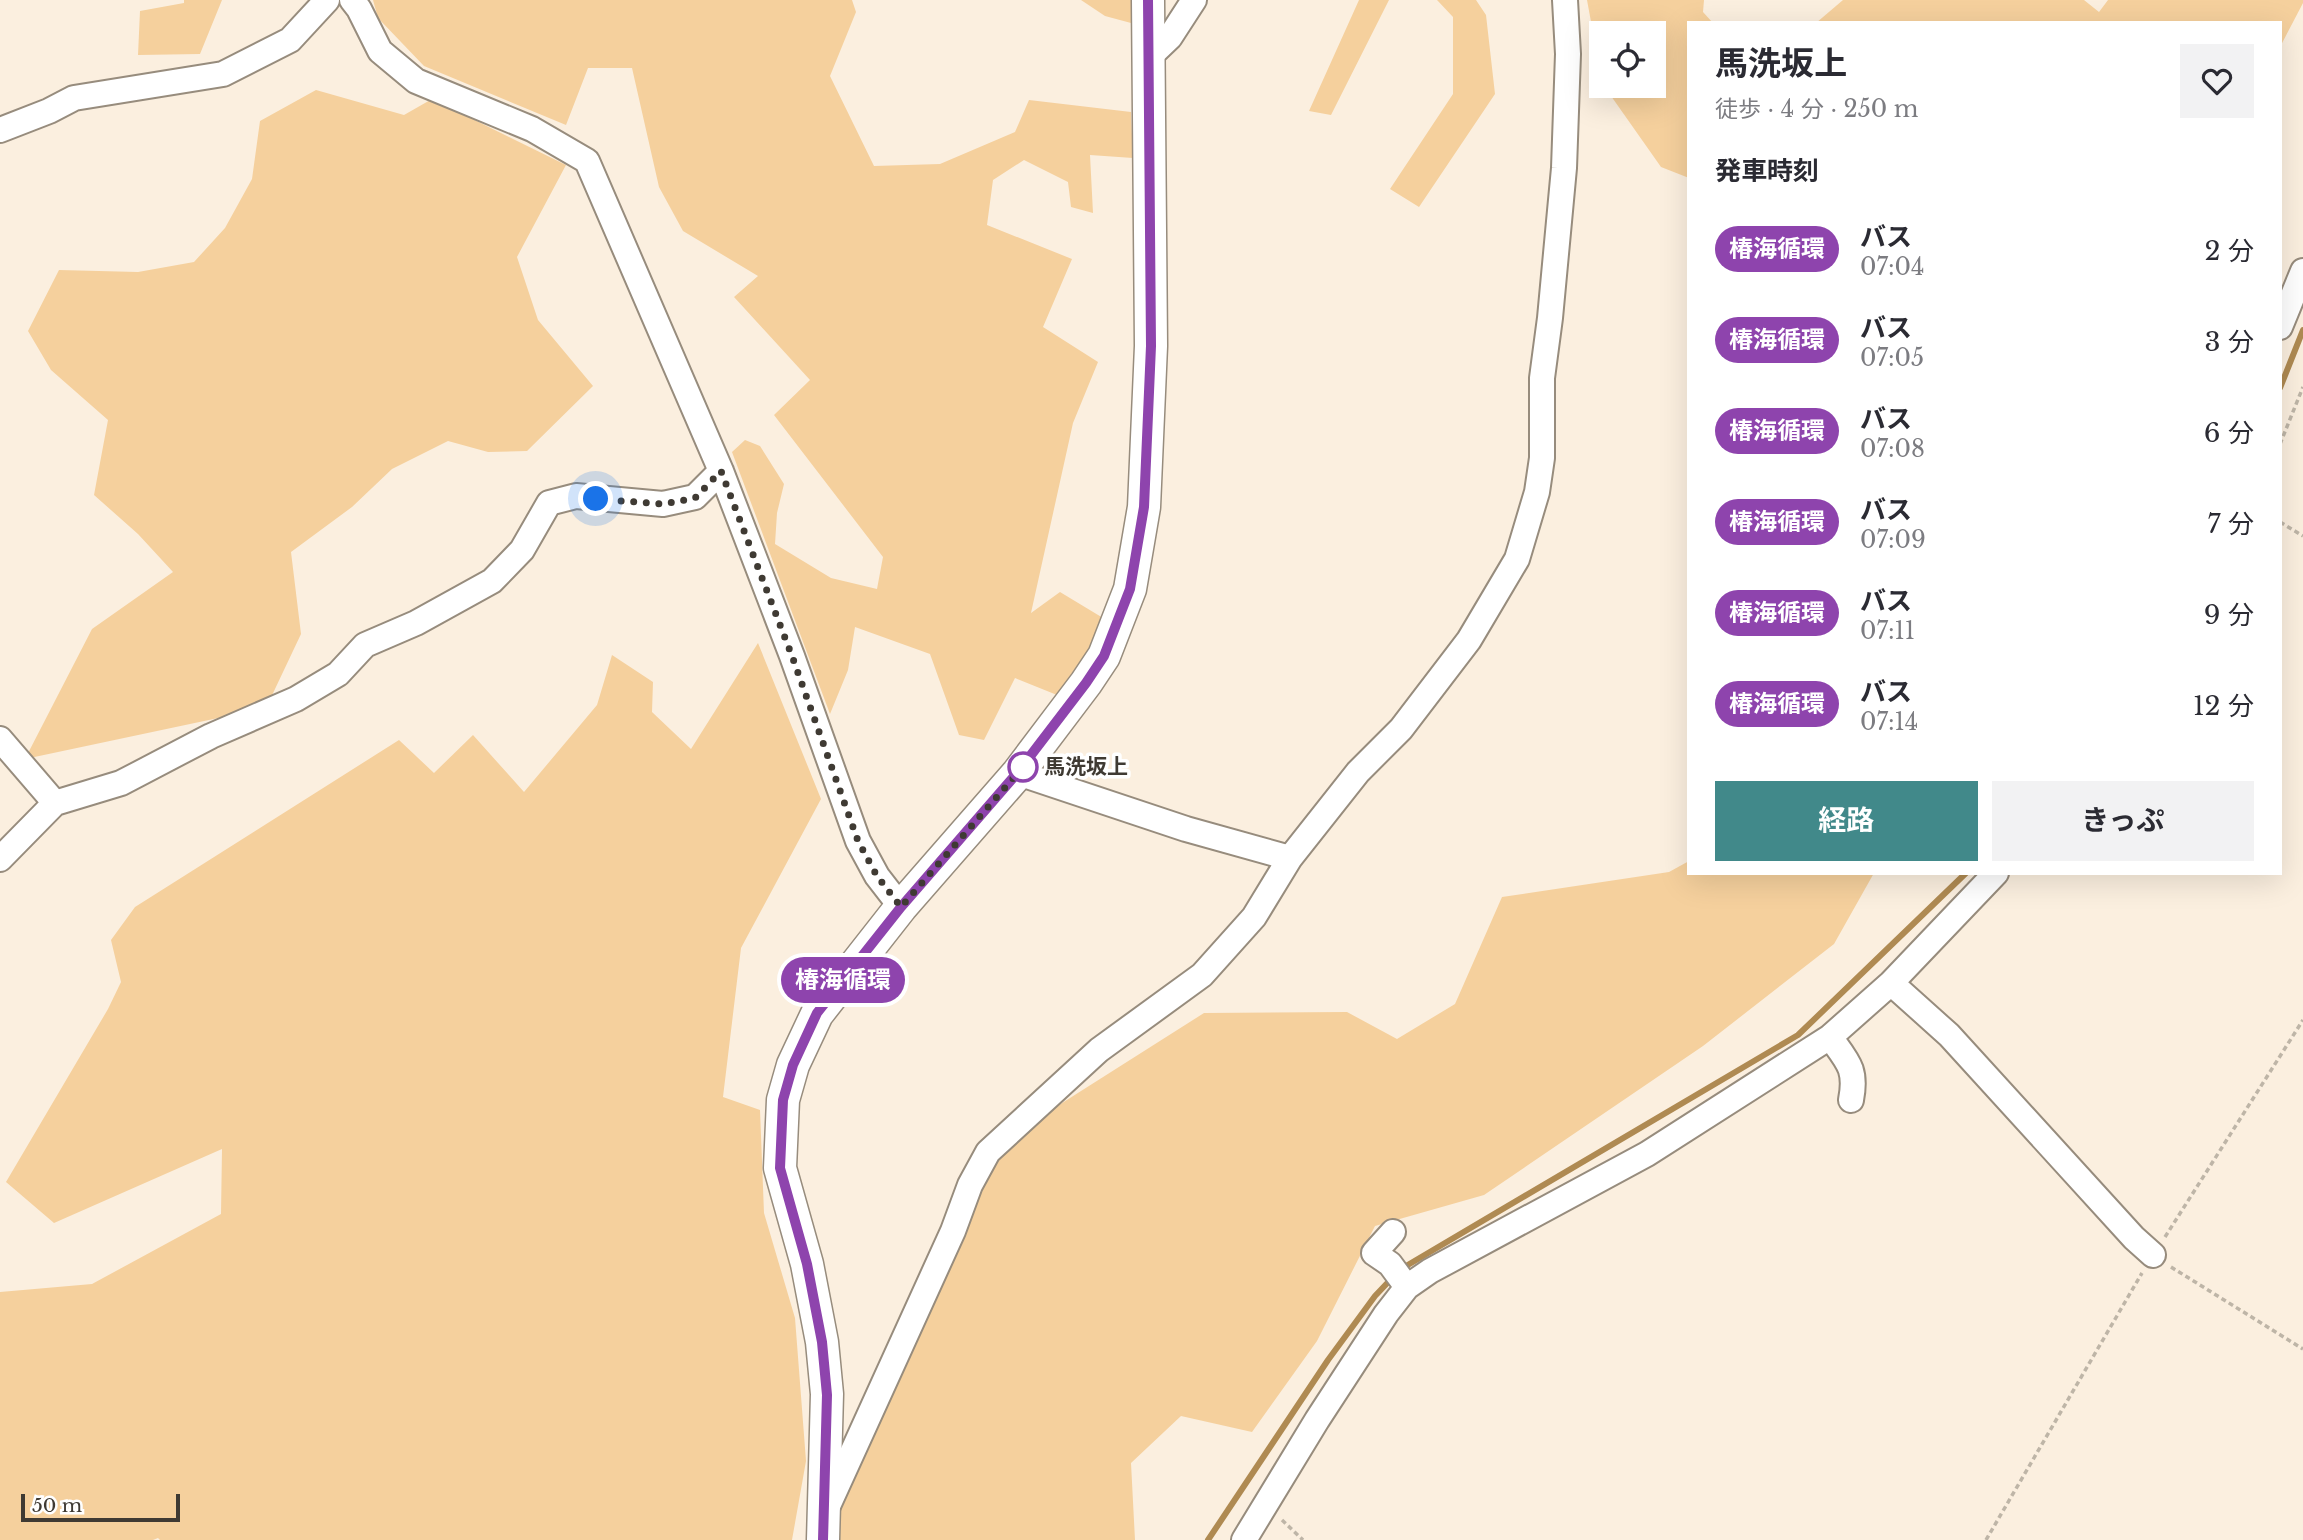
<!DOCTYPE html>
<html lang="ja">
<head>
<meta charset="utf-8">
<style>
  body { margin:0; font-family:"Libre Baskerville","Noto Sans JP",serif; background:#f2f2f3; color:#2b2b33; height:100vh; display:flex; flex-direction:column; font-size:26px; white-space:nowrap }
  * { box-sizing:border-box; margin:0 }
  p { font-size:23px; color:#7c7c81 }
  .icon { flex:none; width:38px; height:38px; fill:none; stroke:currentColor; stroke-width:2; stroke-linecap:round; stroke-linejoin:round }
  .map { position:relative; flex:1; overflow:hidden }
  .panel { position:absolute; left:1687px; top:21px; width:595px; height:854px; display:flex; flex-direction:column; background:#fff; border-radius:0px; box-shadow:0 7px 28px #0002 }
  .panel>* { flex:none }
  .badge { padding:0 14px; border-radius:23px; font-size:24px; line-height:46px }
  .buttons { position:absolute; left:1589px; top:21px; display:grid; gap:14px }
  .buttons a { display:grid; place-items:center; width:77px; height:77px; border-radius:0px; background:#fff; box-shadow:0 7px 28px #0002; font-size:35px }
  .scale { position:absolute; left:21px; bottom:18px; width:159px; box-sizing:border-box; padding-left:7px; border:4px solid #3f3a33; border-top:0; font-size:19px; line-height:24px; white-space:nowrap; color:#3f3a33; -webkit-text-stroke:5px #fff; paint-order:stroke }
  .you { position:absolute; width:35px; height:35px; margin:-18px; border:5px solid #fff; border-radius:50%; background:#1a73e8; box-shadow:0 0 0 10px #1a73e833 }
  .map>.badge { position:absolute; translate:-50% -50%; box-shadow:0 0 0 4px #fff }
  h2 { padding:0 28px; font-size:26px; line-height:63px }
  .round { display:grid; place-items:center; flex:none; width:74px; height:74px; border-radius:0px; background:#f2f2f3 }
  .head { display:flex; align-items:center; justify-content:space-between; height:119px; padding:0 28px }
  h1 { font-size:33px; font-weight:700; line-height:52px }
  .action { display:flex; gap:14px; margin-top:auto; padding:14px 28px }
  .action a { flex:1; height:80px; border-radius:0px; background:#41898a; color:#fff; font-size:28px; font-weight:700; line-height:80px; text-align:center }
  .action a+a { background:#f2f2f3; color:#2b2b33 }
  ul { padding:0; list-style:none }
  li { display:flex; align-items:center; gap:21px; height:91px; padding:0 28px }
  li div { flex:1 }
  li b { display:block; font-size:26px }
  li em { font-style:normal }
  li .badge { min-width:77px; font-weight:700; text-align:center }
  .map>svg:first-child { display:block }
  .green { fill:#f5d09d }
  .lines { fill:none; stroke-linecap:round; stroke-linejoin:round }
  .stream { stroke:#af8a52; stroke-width:6 }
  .minor-casing { stroke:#978c7d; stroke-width:28 }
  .major-casing { stroke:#978c7d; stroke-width:35 }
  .path { stroke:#beb5a7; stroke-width:3.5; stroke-dasharray:5 3.5; stroke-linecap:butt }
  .minor { stroke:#fff; stroke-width:24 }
  .major { stroke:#fff; stroke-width:32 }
  .line-casing { stroke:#fff; stroke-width:16 }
  .line { stroke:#8e44ad; stroke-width:10 }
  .walk { stroke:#3f3a33; stroke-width:7; stroke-dasharray:0 12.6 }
  .stop-dot { fill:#fff; stroke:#8e44ad; stroke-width:3.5 }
  .labels { text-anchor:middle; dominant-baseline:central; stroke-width:7; stroke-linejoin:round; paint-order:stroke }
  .stop-label { font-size:21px; font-weight:bold; fill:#3f3a33; stroke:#fff; text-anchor:start }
</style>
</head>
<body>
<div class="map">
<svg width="2303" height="1540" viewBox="0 0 2303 1540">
  <rect width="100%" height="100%" fill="#fbefdf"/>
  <path class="green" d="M184 0H222L200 54 138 55 140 11 184 3Z
    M373 0H852L856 12 830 76 874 166 940 164 1015 132 1029 100 1131 112 1133 158 1090 155 1093 213 1071 207 1068 182 1024 160 993 180 987 225 1072 259 1043 327 1098 362 1073 423 1031 613 1060 592 1108 621 1057 695 1015 678 984 740 959 735 930 654 855 627 848 670 830 714 732 452 745 440 760 446 784 484 777 513 775 544 831 578 877 589 883 557 774 415 810 380 734 297 758 276 683 231 659 187 632 68H588L566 125 424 66 378 18Z
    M1081 0H1131V23L1105 16Z
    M1359 0H1389L1331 115 1309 111Z
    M1437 0H1476L1486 15 1495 94 1419 207 1390 189 1453 94V17Z
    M1587 0H1704L1703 12 1713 23H1689V178L1661 167 1604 86H1654V33H1601V76Z
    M1843 0H2084L2099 12 2108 0H2303V3L2280 47V23H1816Z
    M316 90 404 115 432 99 566 165 517 257 538 320 593 386 527 451 488 452 448 441 392 469 352 507 291 552 301 634 266 708 25 759 92 629 173 572 138 534 94 495 108 420 51 370 28 331 59 270 138 272 194 262 225 228 252 179 260 121Z
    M758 643 821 799 741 948 723 1097 760 1110 764 1213 795 1318 806 1461 792 1540H160L158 1538 153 1540H0V1292L92 1284 221 1214 222 1149 54 1223 6 1182 108 1009 121 982 111 940 135 907 399 740 434 773 473 735 524 792 597 705 612 655 653 682 652 712 691 749Z
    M1689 861V873H1874L1834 944 1703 1046 1484 1195 1375 1226 1317 1341 1252 1432 1181 1416 1131 1463 1135 1540H821L996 1145 1204 1013 1347 1012 1397 1039 1455 1004 1502 897 1669 872Z"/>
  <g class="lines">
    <path class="stream" d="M2280 388 2303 330
      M1401 1269 1798 1035 1966 873
      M1208 1540 1328 1360 1375 1296 1393 1277"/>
    <defs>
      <path id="minor" d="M352 0 359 9 380 51 416 81 532 129 587 161 721 471 792 656 858 841 877 876 901 907
        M1148 58 1170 37 1194 0
        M0 130 49 111 74 98 223 74 290 40 327 0
        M2280 327 2303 271
        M0 739 55 803
        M1018 773 1186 829 1290 858
        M0 859 55 803 121 783 211 736 296 699 338 674 365 645 416 623 492 581 522 550 549 503 576 496 663 504 695 497 721 471
        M1891 983 1949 1035 2134 1238 2153 1255
        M1830 1037C1848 1062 1857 1069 1851 1100
        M1393 1232 1374 1253 1390 1264 1407 1287
        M827 1508 953 1231 970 1185 988 1152 1099 1050 1202 975 1254 917 1290 858 1358 772 1401 729 1469 640 1517 559 1537 492 1542 458V378L1550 318 1564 168 1568 54 1565 0
        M1244 1540 1317 1420 1386 1314 1407 1287 1430 1271 1647 1154 1830 1037 1891 983 1996 873"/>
      <path id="major" d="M823 1540 827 1394 822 1342 807 1264 780 1168 783 1100 793 1065 817 1014 901 907 1018 773 1086 683 1104 656 1130 589 1144 507 1151 346 1148 0"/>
    </defs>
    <use href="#minor" class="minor-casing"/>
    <use href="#major" class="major-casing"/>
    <path class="path" d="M2280 444 2303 387
      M2280 522 2303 536
      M2165 1237 2303 1020
      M2171 1267 2303 1349
      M1282 1520 1303 1540
      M1986 1540 2142 1273"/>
    <use href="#minor" class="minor"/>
    <use href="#major" class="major"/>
  </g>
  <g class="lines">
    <defs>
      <path id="line" d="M823 1540 827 1395 822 1342 807 1264 780 1168 783 1100 793 1065 817 1013 901 907 1018 772 1086 683 1104 656 1130 589 1144 507 1151 346 1148 0"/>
    </defs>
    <use href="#line" class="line-casing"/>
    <use href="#line" class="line"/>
    <path class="walk" d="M596 499 663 504 695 498 721 471 792 656 858 841 877 876 901 907 1023 767"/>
  </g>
  <circle class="stop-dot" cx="1023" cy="767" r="14"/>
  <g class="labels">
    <g class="stop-label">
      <text x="1044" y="767">馬洗坂上</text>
    </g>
  </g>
</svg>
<div class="buttons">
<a><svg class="icon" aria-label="locate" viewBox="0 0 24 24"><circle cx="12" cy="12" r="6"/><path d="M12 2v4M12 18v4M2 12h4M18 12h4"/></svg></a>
</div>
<div class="scale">50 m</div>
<div class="you" style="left:596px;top:499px"></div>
<b class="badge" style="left:843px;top:980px;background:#8e44ad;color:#fff">椿海循環</b>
<section class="panel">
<div class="head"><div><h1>馬洗坂上</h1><p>徒歩 · 4 分 · 250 m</p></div><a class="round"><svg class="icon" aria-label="heart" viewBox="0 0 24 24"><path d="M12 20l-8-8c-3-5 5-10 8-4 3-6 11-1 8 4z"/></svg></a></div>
<h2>発車時刻</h2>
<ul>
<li><span class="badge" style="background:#8e44ad;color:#fff">椿海循環</span><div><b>バス</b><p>07:04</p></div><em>2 分</em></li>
<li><span class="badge" style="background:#8e44ad;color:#fff">椿海循環</span><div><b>バス</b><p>07:05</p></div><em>3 分</em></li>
<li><span class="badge" style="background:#8e44ad;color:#fff">椿海循環</span><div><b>バス</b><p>07:08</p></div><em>6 分</em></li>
<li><span class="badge" style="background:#8e44ad;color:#fff">椿海循環</span><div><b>バス</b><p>07:09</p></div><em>7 分</em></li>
<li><span class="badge" style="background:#8e44ad;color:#fff">椿海循環</span><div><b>バス</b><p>07:11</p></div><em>9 分</em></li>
<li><span class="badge" style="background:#8e44ad;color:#fff">椿海循環</span><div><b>バス</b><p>07:14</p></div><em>12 分</em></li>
</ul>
<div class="action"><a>経路</a><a>きっぷ</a></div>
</section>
</div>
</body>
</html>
